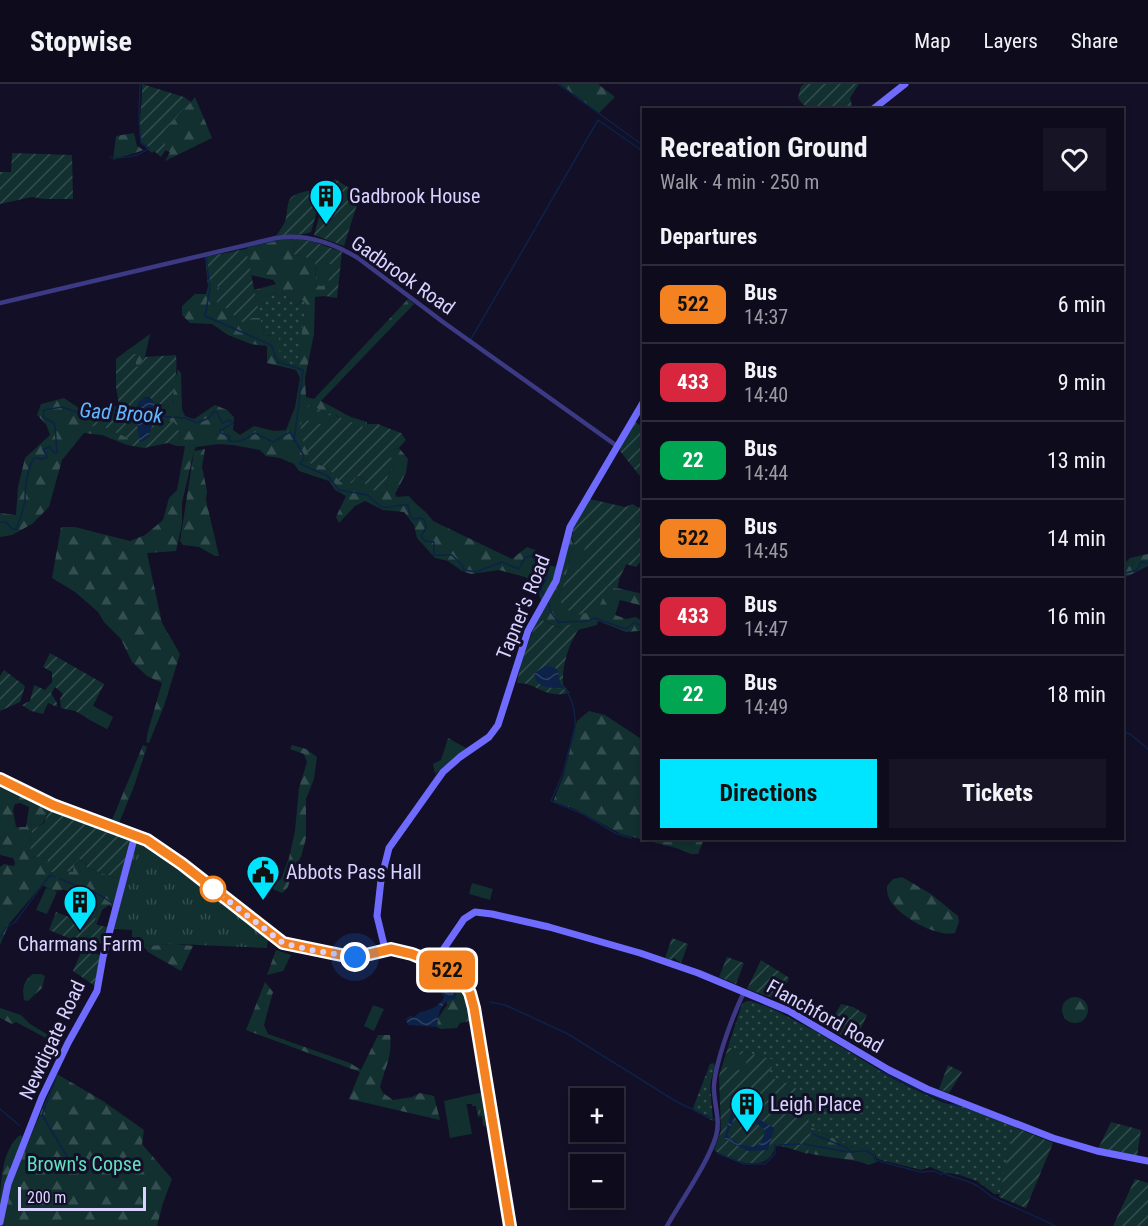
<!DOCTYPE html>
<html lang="en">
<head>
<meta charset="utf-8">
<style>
  body { margin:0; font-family:"Roboto Condensed",sans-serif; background:#171425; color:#f1f3f6; height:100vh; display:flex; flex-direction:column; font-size:22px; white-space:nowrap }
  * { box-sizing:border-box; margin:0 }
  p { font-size:20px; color:#9b9ba3 }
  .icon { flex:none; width:33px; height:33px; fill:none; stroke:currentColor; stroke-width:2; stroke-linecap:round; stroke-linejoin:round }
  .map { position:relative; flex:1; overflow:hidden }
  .panel { position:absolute; left:642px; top:24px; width:482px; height:732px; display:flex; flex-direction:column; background:#0e0b1c; border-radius:0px; box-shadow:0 3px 9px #0003,0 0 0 2px #2e2b3b }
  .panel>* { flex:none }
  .badge { padding:0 12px; border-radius:9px; font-size:21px; line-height:39px }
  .fabs { position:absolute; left:570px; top:1004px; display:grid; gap:12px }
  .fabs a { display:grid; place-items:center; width:54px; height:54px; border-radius:0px; background:#0e0b1c; box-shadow:0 3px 9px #0003,0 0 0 2px #2e2b3b; font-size:30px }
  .scale { position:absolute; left:18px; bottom:15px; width:128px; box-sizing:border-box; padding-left:6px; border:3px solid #d9d4ff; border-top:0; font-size:16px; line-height:21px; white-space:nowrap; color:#d9d4ff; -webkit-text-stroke:4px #130f26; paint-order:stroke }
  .you { position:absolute; width:30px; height:30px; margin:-15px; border:4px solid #fff; border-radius:50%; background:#1a73e8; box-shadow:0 0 0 9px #1a73e833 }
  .map>.badge { position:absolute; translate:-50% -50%; box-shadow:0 0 0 3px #fff }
  h2 { padding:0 18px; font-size:22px; line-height:54px }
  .round { display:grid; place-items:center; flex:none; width:63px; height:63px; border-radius:0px; background:#171425 }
  .head { display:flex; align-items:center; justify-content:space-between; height:102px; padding:0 18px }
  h1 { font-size:28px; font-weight:700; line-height:45px }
  .button { display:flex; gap:12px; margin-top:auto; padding:12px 18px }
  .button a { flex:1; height:69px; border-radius:0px; background:#00e5ff; color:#111; font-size:24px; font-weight:700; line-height:69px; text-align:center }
  .button a+a { background:#171425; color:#f1f3f6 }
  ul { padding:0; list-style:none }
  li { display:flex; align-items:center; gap:18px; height:78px; padding:0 18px; border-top:2px solid #2e2b3b }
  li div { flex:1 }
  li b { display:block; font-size:22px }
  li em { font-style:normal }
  li .badge { min-width:66px; font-weight:700; text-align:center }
  header { display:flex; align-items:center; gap:36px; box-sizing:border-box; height:84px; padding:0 30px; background:#0e0b1c; border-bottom:2px solid #2e2b3b }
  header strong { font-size:28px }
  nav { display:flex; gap:33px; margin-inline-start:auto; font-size:21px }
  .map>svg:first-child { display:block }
  .grass { fill:url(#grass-dots) }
  .forest { fill:url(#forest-firs); fill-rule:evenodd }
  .park { fill:url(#park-tufts) }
  .garden { fill:url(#garden-furrows) }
  .pitch { fill:#12302f }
  .water { fill:url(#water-waves); fill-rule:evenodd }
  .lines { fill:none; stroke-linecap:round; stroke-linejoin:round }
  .stream { stroke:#0c2248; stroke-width:1.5 }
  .street { stroke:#3d3a85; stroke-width:4.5 }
  .secondary { stroke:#6f6bff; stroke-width:7 }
  .line-casing { stroke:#fff; stroke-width:14 }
  .line { stroke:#f58220; stroke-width:9 }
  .walk { stroke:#d9d4ff; stroke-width:6; stroke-dasharray:0 10.8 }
  .stop-dot { fill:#fff; stroke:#f58220; stroke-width:3 }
  .labels { text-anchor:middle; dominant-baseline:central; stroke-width:6; stroke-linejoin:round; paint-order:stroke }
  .poi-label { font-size:20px; fill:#d9d4ff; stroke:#130f26; text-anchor:start }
  .street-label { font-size:20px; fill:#d9d4ff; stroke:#130f26 }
  .park-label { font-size:20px; fill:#5fe0c0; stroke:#130f26 }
  .water-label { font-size:21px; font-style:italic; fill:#62b6ff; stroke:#130f26 }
</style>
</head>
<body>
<header>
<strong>Stopwise</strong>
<nav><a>Map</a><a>Layers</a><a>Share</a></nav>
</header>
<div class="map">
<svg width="1148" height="1142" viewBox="0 0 1148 1142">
  <defs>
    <pattern id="grass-dots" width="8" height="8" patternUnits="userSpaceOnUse" patternTransform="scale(1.5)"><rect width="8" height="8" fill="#12302f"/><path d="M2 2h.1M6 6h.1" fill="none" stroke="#344d4e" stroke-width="1.8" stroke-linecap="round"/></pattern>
    <pattern id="forest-firs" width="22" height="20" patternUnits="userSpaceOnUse" patternTransform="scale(1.5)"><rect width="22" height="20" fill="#12302f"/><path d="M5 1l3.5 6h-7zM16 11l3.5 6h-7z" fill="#344d4e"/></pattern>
    <pattern id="park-tufts" width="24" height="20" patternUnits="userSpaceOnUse" patternTransform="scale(1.5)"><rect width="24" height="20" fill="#12302f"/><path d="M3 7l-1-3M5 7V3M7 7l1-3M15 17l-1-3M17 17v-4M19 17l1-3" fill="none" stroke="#344d4e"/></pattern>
    <pattern id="garden-furrows" width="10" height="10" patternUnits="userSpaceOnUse" patternTransform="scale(1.5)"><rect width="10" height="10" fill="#12302f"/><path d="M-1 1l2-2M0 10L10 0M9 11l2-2" fill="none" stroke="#344d4e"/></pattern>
    <pattern id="water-waves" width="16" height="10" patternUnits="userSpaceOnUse" patternTransform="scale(1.5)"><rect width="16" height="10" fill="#0c2248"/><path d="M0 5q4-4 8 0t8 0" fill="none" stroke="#2f4163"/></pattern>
  </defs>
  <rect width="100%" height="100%" fill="#130f26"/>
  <path class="grass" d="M281 207 296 222 303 216 307 219 297 282 280 276 273 251 264 252 256 216Z
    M746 917H751L773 925 815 947 899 998 944 1019 968 1024 1014 1043 1000 1110H994L977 1097 960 1091 942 1088 930 1083 921 1086 877 1075 873 1066 849 1062 811 1043 796 1004 790 1000 768 993 773 976 728 963 742 920Z
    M713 979 715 982 710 1000 713 1037 695 1027 693 1024 710 980Z"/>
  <path class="forest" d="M560 0H598L615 13 599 29Z
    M195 13 212 54 165 77 170 68 164 66 141 33 170 39 179 32Z
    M134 49 137 62 144 66 113 76 116 52Z
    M283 154H295L293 170 315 176 316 201 325 202V212L315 213 314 250 305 294 306 313 314 315 408 215 414 220 321 317 351 333 367 338 366 344 347 338 336 331 305 378H316L352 399 357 392 386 406 388 390 395 380 388 370 390 367 399 364 408 375 406 389 395 410 397 413 409 412C416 422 426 426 433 437L512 475 527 463 537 467 542 479 556 483 551 504 541 517 536 499 525 493 499 486 471 490 462 487 448 477 435 474 417 454 414 441 404 428 383 426 365 417 355 422 339 439 336 433 346 412 335 406 329 397 299 387 294 380 280 374 266 372 260 366 233 361 218 360 196 363 194 367 205 365 202 383 207 407 206 416 219 472H215L199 463 183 461 180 457 194 367 182 419V440L176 467 147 469 162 539 180 570 164 622 149 659 146 658 148 647 162 599 147 592 132 578 121 555 104 538 98 528 75 508 52 494 61 443H75L130 457 145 451 163 436 169 414 177 406 185 362H177L181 351 174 338 162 337 156 333V325L160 321 172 323 174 299 178 285 181 289 182 325 185 332 194 335 215 321 227 326 234 333 233 346 240 351 254 342 274 347 286 346 295 323 300 294 296 286 267 279V262L251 260 228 251 212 240 190 239 182 231V222L195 210H206L208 202H219L228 223 236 234H260L264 252 273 251 279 253 280 276 297 282 306 219 302 216 296 222 281 207 256 216 254 206 276 200 273 196 251 191 246 165 251 161Z
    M150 250 145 273 138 283H136V270L125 268Z
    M64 314 80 325C104 323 111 319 135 326L136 334 103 329 85 342H101L129 354 127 361 102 351 84 349 62 376 49 423 32 440 12 451 0 453V429L16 431 18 403 25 374 50 351 46 340 37 331 41 320Z
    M572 450H574L572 457 573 460 564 500 558 514 610 496 627 479 619 495 617 504 643 510V522L620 516 615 531 626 535 636 533 643 538V548L639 547 626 548 598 537 597 541 578 546 571 540 561 544 538 534 559 497 570 451Z
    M1148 470V482L1122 495V482L1130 474Z
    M589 627 605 631 643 656 644 754 704 755 698 770H691L676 764 621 750 575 725 553 718 564 690 577 637Z
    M448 654 466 664 435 690 433 680 441 676Z
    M143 661 147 663 133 705 119 739 112 736Z
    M292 661 306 665 317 673 314 695 306 715V754L301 773 292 787 288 803 282 809 270 804 281 795 289 774 295 747 299 704 307 678 304 670 290 665Z
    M0 697 50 723 43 739 32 746 31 772 49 774 54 787 62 790 78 775 86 779 87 784 120 795 112 823 109 821 102 826 97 839 95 838 98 818 81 814 76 809 64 806 53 807 42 801 9 840 0 861V783L4 780 14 782 15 779 13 774 0 771ZM20 719 29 723 26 743H16L13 726 15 720Z
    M902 793 931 810 958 832 959 838 955 849C936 854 894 830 888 812 887 809 887 805 887 802L893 795Z
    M176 860 193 862 181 887 148 868 143 862Z
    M276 866 291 871 283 887 267 891Z
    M33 890H41L45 892 42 904 28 917 24 916C22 904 23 897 33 890Z
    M265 898 273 908 264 941 268 950 350 979 361 986 378 951H390C393 971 385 984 380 1003L383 1009 393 1016 412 1013 420 1009 434 1012 440 1036 349 1015 360 988 246 946Z
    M465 907 473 932 470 937 460 939 457 944 440 945 437 943V936L447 921V917L456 912 455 909Z
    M1062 926a13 13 0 1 1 26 0a13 13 0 1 1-26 0Z
    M0 924 21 931 30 940 55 955 53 958 16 938 12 940 0 934Z
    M57 990 103 1017 144 1046 142 1060 172 1095 163 1119 157 1142H0L9 1104Z
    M768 993 790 1000 796 1004 811 1043 849 1062 873 1066 877 1078 869 1081C852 1074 835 1075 817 1071 803 1069 789 1062 775 1062L774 1066Z
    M20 1051 23 1053 0 1130C0 1106 0 1067 20 1051Z"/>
  <path class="park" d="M139 757C168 767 196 797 220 816 237 828 253 840 268 854L267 864 176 860 143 862 132 865V846L114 845 136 760Z
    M485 1008 491 1042H483L482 1032 478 1033 476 1022H472V1020H466L465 1012Z"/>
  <path class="garden" d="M142 0 184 13 191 18 165 46V67L161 73 154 67 152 69 141 59C137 40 143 20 142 0Z
    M805 0H859L850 14 853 25C835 26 807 32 798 14L801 2Z
    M12 69 72 71 73 115H44L32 113 0 120V88H11Z
    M335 95 360 111 344 162 314 151 327 105Z
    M307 107H311L316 111 317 127 311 148C302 152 287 150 276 152 279 147 285 140 286 134 289 116 286 112 307 107Z
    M295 154 314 158 342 168 337 214 325 212V202L316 201 315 176 293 170Z
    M246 165 260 234H253L242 238C231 231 230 224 217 219L219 202H208L205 173Z
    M125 268 136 270V282L138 283 145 273 176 271C178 288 173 306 172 323L161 321 156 325C150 305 142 313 135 326L119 321 116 303V275Z
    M309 321 366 344V340H378L385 343 401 349 406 356 399 364 390 367 389 370 395 380 388 390 386 406 377 408 366 402 364 395 357 392 352 399 340 398C330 383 322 380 305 379L309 372C301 352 295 341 309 321Z
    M103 329 136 334 139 344V355L149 352 152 340 156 333 162 337 174 338 181 351 177 362 168 359 144 364 127 361 128 354 101 342H85L86 337Z
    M635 338 643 343V396L620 367 621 362Z
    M590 415 625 423 633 420 637 423H642L643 477 642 476 636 483 626 480 619 495 617 505 608 502 600 521H592L586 529 576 531 565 524 558 514 564 500 573 460V444Z
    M538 534 560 544 571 540 578 546C568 562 562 582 563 601L570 609C542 615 537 598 517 599L522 574Z
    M50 569 104 600 93 622 113 633 107 645 75 627 61 624 60 615 63 610 55 603 51 609 57 619V623L48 619 43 630 31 627 22 621 30 617 34 601 45 606 52 598V588L43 583Z
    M4 586 25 602 20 618 0 627V592Z
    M50 723 128 752 130 755 120 795 87 784 86 779 79 775 74 780 73 788 66 787 62 790 47 787 48 774 30 772 32 746 44 739Z
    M83 814 98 818 95 838 98 841 106 843 108 841 103 860 86 854 83 859H81L49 846 56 828 74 835 76 834Z
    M672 854 688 860 681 879 674 874 671 876 665 874Z
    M83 864 100 871 95 902 73 887Z
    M727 873 744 879 736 900 719 893Z
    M761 876 788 893 789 895 778 916 747 905Z
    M841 920 853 923 867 931 854 959 828 943Z
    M728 963 774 976 768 993 790 1000 796 1004 811 1043 808 1070 782 1062H775C770 1091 730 1078 714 1066L721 1047 719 992Z
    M948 981 962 988 949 1009 939 1005Z
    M1111 1038 1141 1046 1137 1072 1098 1065Z
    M1014 1043 1053 1059 1026 1124 999 1113Z
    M1135 1095 1148 1099V1142H1113Z"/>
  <path class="pitch" d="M318 178 331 180 328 202 316 200Z
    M309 325 331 332 328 342 306 336Z
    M573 460 585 463 580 485 568 482Z
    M93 622 113 633 107 645 86 634Z
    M472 799 493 805 490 816 469 810Z
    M46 804 57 808 47 830 36 826Z
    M373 921 384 925 374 947 364 942Z
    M729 968 748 972 744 987 725 983Z
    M465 1012 472 1050 450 1054 444 1017Z"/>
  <path class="water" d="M144 313C155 314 156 323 156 333 150 341 152 355 141 358L139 356C139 341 129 323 144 313Z
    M547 581 557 585 561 601 565 605C552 603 536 606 534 589Z
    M444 903 449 904 456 912 455 915C439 918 439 930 437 943L408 941 406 935 410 932 414 933 420 928C428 927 441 922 444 913L441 909Z
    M732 1024 740 1025 773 1043 774 1046 768 1066 748 1067 724 1054ZM735 1032C745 1032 757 1039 765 1046 760 1072 744 1063 727 1052Z"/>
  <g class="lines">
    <path class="stream" d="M558 0 644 62
      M110 73C123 75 139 73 149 64L141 59 139 36 140 0
      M536 143 598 36 644 68
      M233 166 278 156
      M206 172 210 205 205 232 271 261 278 278 303 286 294 357
      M471 255 535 145
      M155 332 186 334 197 339 209 334 214 327 217 328 222 339 229 336 233 339 220 347 221 349 229 352 230 354 228 357C241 359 245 355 255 349L273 358 290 348 303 370 304 374 300 380 328 392 339 406 368 411C388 432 385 420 408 421L410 432 413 435 421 434 425 437 426 444 421 452 425 457 434 458V471H452L462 481 464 486 476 488 502 478 519 485 525 473 532 472 547 493 541 505 543 511
      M0 438H6L12 445H16C18 442 25 419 25 417 25 403 26 387 34 374L43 375 47 373 43 365 49 363 55 369 57 368 55 342 54 339 43 333 44 326 62 323 80 329 108 325 135 330
      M1122 490 1137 486 1141 478 1148 479
      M548 518 551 528 559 539C572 535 584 541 594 534L626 545 635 538 644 544
      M565 605C573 615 576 631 575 643L563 689 551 717 581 729 617 750 631 754
      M1122 647 1130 650 1148 665
      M60 795 100 811 112 819
      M0 853 6 844 15 838 50 791 55 793
      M490 918 505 921 568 950 677 1018 715 1036
      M879 986 895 995 947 1018
      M56 994 42 1031 77 1089
      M951 1020 962 1022
      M0 1025 19 1041
      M813 1050 847 1064 850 1067
      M804 1060 847 1068 866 1067 872 1070 875 1076 920 1088 935 1087 941 1091 943 1089C953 1094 964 1095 974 1100 982 1104 987 1110 994 1114 1015 1124 1034 1131 1055 1142
      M779 1061 800 1060
      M715 1063 720 1042
      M717 1069 744 1080H765L775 1070V1061"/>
    <path class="street" d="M0 219 276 154C305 149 333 159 358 174L443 238 617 362
      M667 1142C681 1117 708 1079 716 1052 721 1035 713 1018 714 1001 716 976 733 931 744 908"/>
    <path class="secondary" d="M872 26 905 0
      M0 695 53 721 147 756 182 780 283 859 346 872 357 873 391 865 412 870 434 879 462 896 470 909 474 924 510 1142
      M385 865 377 832 381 796 389 764 443 688 460 673 489 653 498 641 528 547 556 497 570 443 644 317
      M434 879 464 835 475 828 492 830 549 843 640 869 698 889 789 927 889 986 927 1005 1053 1054 1097 1067 1148 1077
      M0 1138 8 1100 42 1013 68 959 97 907 103 873 135 751"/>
  </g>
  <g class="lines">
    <defs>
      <path id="line" d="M0 695 53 721 147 756 182 780 283 859 346 872 357 873 391 865 412 870 434 879 462 896 470 909 474 924 510 1142"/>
    </defs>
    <use href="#line" class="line-casing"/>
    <use href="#line" class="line"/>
    <path class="walk" d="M213 805 283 859 311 866 355 873"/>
  </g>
  <defs>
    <symbol id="building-pin" viewBox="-11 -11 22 30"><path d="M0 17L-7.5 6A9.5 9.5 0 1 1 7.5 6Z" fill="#00e5ff" stroke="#130f26"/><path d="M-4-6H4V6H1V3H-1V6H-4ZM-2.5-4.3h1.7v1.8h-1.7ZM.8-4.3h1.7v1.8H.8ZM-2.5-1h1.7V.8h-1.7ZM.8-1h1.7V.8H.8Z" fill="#111"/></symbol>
    <symbol id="civic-pin" viewBox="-11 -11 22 30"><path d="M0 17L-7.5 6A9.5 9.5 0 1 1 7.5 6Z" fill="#00e5ff" stroke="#130f26"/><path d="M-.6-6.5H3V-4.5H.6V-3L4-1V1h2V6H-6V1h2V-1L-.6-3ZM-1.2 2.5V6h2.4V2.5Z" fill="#111"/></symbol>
  </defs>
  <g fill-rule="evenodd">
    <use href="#building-pin" x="307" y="93" width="38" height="52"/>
    <use href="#civic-pin" x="244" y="769" width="38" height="52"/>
    <use href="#building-pin" x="61" y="799" width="38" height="52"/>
    <use href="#building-pin" x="728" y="1001" width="38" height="52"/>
  </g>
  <circle class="stop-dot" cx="213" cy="805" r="12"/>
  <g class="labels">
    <g class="poi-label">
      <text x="349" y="112">Gadbrook House</text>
      <text x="286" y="788">Abbots Pass Hall</text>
      <text x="80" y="860" text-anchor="middle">Charmans Farm</text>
      <text x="770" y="1020">Leigh Place</text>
    </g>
    <g class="street-label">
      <text transform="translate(403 191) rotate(35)">Gadbrook Road</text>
      <text transform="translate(523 523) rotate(-68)">Tapner's Road</text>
      <text transform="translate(825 932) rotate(29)">Flanchford Road</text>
      <text transform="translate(52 956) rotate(-65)">Newdigate Road</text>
    </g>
    <g class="park-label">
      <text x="84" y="1080">Brown's Copse</text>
    </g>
    <g class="water-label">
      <text transform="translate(121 329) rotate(4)">Gad Brook</text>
    </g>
  </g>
</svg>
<div class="fabs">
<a>+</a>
<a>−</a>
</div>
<div class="scale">200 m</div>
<div class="you" style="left:355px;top:873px"></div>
<b class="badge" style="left:447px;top:886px;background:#f58220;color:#111">522</b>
<section class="panel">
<div class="head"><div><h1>Recreation Ground</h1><p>Walk · 4 min · 250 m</p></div><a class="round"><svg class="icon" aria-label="heart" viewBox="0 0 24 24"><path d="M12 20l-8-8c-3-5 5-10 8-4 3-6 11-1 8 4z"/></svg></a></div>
<h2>Departures</h2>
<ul>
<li><span class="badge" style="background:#f58220;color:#111">522</span><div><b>Bus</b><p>14:37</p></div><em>6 min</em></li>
<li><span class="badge" style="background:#d7263d;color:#fff">433</span><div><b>Bus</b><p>14:40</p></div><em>9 min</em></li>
<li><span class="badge" style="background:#00a651;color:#fff">22</span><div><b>Bus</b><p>14:44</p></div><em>13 min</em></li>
<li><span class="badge" style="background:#f58220;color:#111">522</span><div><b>Bus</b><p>14:45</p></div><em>14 min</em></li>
<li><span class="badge" style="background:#d7263d;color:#fff">433</span><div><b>Bus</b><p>14:47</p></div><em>16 min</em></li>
<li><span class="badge" style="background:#00a651;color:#fff">22</span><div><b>Bus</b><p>14:49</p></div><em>18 min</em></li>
</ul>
<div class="button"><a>Directions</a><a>Tickets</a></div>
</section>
</div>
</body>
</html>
